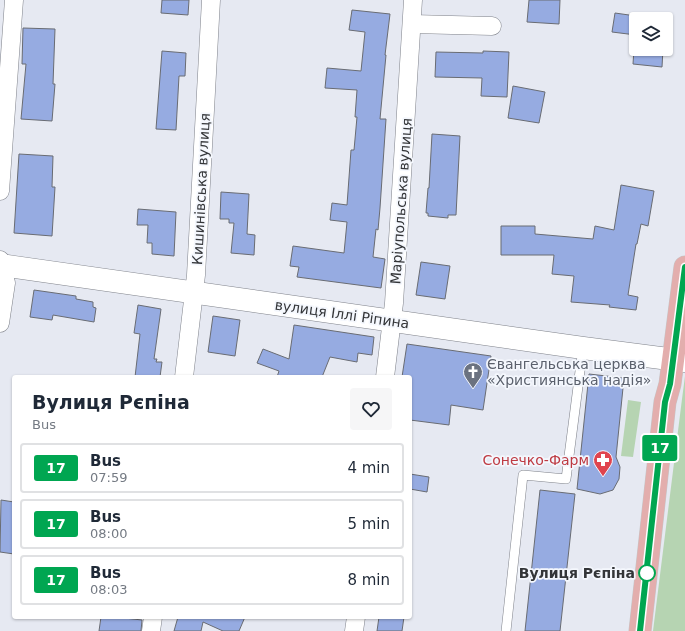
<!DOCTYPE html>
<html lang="en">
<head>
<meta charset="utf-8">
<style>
  body { margin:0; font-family:"DejaVu Sans",sans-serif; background:#f6f6f7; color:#1f2937; height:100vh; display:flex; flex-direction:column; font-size:15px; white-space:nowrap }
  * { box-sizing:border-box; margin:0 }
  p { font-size:13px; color:#747a83 }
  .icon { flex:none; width:22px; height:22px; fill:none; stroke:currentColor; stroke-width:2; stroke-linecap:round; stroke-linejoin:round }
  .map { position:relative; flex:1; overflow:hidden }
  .drawer { position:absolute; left:12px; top:375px; width:400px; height:244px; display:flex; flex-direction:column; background:#fff; border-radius:4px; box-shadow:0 1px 3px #0004 }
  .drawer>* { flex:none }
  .badge { padding:0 8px; border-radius:3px; font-size:14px; line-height:26px }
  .buttons { position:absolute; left:629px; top:12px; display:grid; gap:8px }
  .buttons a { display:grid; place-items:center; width:44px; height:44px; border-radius:4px; background:#fff; box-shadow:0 1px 3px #0004; font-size:20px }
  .map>.badge { position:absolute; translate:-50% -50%; box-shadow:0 0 0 2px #fff }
  .round { display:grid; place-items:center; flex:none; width:42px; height:42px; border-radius:4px; background:#f6f6f7 }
  .head { display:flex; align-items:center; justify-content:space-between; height:68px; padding:0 20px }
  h1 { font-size:19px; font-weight:600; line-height:30px }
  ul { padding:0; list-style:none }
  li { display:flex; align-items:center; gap:12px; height:50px; margin:0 8px 6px; padding:0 12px; border:2px solid #e0e1e3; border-radius:4px }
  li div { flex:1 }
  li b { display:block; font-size:15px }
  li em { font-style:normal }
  li .badge { min-width:44px; font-weight:700; text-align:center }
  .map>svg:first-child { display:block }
  .green { fill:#b6d4b2 }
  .building { fill:#96abe1; stroke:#696c73 }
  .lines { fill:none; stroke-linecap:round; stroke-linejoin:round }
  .service-casing { stroke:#7f828a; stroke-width:10 }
  .minor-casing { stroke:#7f828a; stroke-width:19 }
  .tertiary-casing { stroke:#7f828a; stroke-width:23 }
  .primary-casing { stroke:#c6c6c7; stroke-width:23 }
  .service { stroke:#fff; stroke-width:9 }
  .minor { stroke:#fff; stroke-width:18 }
  .tertiary { stroke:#fff; stroke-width:22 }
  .primary { stroke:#e3aead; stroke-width:22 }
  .line-casing { stroke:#fff; stroke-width:9 }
  .line { stroke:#00a651; stroke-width:6 }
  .stop-dot { fill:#fff; stroke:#00a651; stroke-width:2 }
  .labels { text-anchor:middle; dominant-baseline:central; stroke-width:3.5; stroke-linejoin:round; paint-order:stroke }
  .street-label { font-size:14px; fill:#333538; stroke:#f4f7fd }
  .worship-label { font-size:14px; fill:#5b616d; stroke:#f4f7fd; text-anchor:start }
  .health-label { font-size:14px; fill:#be3a42; stroke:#f4f7fd; text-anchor:end }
  .stop-label { font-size:14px; font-weight:bold; fill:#333538; stroke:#f4f7fd; text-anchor:end }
</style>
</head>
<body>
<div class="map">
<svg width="685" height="631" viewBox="0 0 685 631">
  <rect width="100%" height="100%" fill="#e6e9f2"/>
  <path class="green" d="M685 376V631H653L682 399Z
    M628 400 641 402 633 457 621 456Z"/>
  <path class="building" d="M162 0H189L188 15 161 13Z
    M529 0H560L559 24 527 22Z
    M352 10 390 14 385 55H386L380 119H386L380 208 378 230 376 229 373 257 385 259 381 288 297 277 299 267 290 266 293 246 344 253 347 222 330 220 332 203 347 205 351 150H354L357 117H355L357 90 325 88 327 68 361 71 365 32 349 30Z
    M615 13 636 16V35L612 32Z
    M23 28 55 29 53 84H55L52 121 21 119 26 64H22Z
    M634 49H663L662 67 633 64Z
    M162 51 186 53 185 76H179L176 130 156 129Z
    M483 51 509 52 507 97 481 96 482 78 435 77 436 52 483 53Z
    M513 86 545 92 539 123 508 118Z
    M432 134 460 136 456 215H448V218L428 216V213H426L428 188H429Z
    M19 154 53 156 52 187H55L52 236 14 233Z
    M621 185 654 191 648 226 641 224 637 244H636L628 295 638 297 636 310 609 307 610 305 571 302 574 276 552 274 554 255H501V226H535V234L593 239 595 226 614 230Z
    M221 192 249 194 247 234 255 235 254 255 231 253 234 223H229V219H220Z
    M138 209 176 212 174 256 152 254V243H147L148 225H137Z
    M421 262 450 266 445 299 416 295Z
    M34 290 76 296V299L93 302V307L96 308 94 322 53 315 52 320 30 317Z
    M138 305 161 309 154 359H157L156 362H162L160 377H135L140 334 134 333Z
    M213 316 240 320 235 356 208 352Z
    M294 325 374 337 372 355 358 353 357 362 330 357 322 377H277L279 371 257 363 263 349 289 359Z
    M407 344 491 356 483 410 451 405 449 425 410 420V377H402Z
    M589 374 624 378 616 457 620 467 619 479 613 490 600 494 577 489Z
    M410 474 429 477 427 492 410 489Z
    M540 490 575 494 560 631H525Z
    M1 500 14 502V554L0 552Z
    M101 617H115L142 620 141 631H99Z
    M178 617H245L239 631H223L203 622 201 631H174Z
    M379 617H404L402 631H377Z"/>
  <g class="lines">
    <defs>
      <path id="service" d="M506 631 523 475 566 479 583 348"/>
      <path id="minor" d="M412 24 492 26
        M0 191 14 0
        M0 260 6 283 0 323
        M184 377 196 275 211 0
        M385 377 394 303 413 0
        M151 631 153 617
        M354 631 356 617"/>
      <path id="tertiary" d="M0 265 583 348 685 361"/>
      <path id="primary" d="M640 631 665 402 670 384 685 267"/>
    </defs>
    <use href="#service" class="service-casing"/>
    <use href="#minor" class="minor-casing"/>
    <use href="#tertiary" class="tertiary-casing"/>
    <use href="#primary" class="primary-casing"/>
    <use href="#service" class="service"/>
    <use href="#minor" class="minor"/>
    <use href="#tertiary" class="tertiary"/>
    <use href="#primary" class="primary"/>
  </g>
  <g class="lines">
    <defs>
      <path id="line" d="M640 631 665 402 670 384 685 267"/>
    </defs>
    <use href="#line" class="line-casing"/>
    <use href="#line" class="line"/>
  </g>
  <defs>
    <symbol id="church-pin" viewBox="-11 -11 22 30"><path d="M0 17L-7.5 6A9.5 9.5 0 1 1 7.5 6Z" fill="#6b7280" stroke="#f4f7fd"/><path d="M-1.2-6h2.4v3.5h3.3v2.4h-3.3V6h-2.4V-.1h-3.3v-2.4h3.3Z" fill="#fff"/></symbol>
    <symbol id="pharmacy-pin" viewBox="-11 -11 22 30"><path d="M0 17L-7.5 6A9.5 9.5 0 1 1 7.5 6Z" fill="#e0444e" stroke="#f4f7fd"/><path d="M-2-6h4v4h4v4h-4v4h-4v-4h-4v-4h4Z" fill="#fff"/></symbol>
  </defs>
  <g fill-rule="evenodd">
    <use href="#church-pin" x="462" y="361" width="22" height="30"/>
    <use href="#pharmacy-pin" x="592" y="449" width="22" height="30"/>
  </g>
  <circle class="stop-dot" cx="647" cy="573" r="8"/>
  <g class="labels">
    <g class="street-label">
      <text transform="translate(201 189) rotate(-87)">Кишинівська вулиця</text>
      <text transform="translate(401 201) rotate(-86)">Маріупольська вулиця</text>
      <text transform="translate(342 314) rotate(8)">вулиця Іллі Ріпина</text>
    </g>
    <g class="worship-label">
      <text x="487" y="364">Євангельська церква<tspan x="487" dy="16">«Християнська надія»</tspan></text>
    </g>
    <g class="health-label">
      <text x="589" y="460">Сонечко-Фарм</text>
    </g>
    <g class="stop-label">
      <text x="635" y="573">Вулиця Рєпіна</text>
    </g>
  </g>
</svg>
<div class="buttons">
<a><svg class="icon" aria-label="layers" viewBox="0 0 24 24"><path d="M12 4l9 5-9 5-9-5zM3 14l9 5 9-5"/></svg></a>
</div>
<b class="badge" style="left:660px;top:448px;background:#00a651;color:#fff">17</b>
<section class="drawer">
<div class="head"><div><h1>Вулиця Рєпіна</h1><p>Bus</p></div><a class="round"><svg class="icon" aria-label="heart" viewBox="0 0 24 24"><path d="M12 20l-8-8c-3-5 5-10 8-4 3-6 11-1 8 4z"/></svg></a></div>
<ul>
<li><span class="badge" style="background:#00a651;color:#fff">17</span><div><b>Bus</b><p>07:59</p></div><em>4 min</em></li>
<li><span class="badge" style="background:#00a651;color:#fff">17</span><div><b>Bus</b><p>08:00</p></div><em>5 min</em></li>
<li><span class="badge" style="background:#00a651;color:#fff">17</span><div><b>Bus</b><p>08:03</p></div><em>8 min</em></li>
</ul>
</section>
</div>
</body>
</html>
